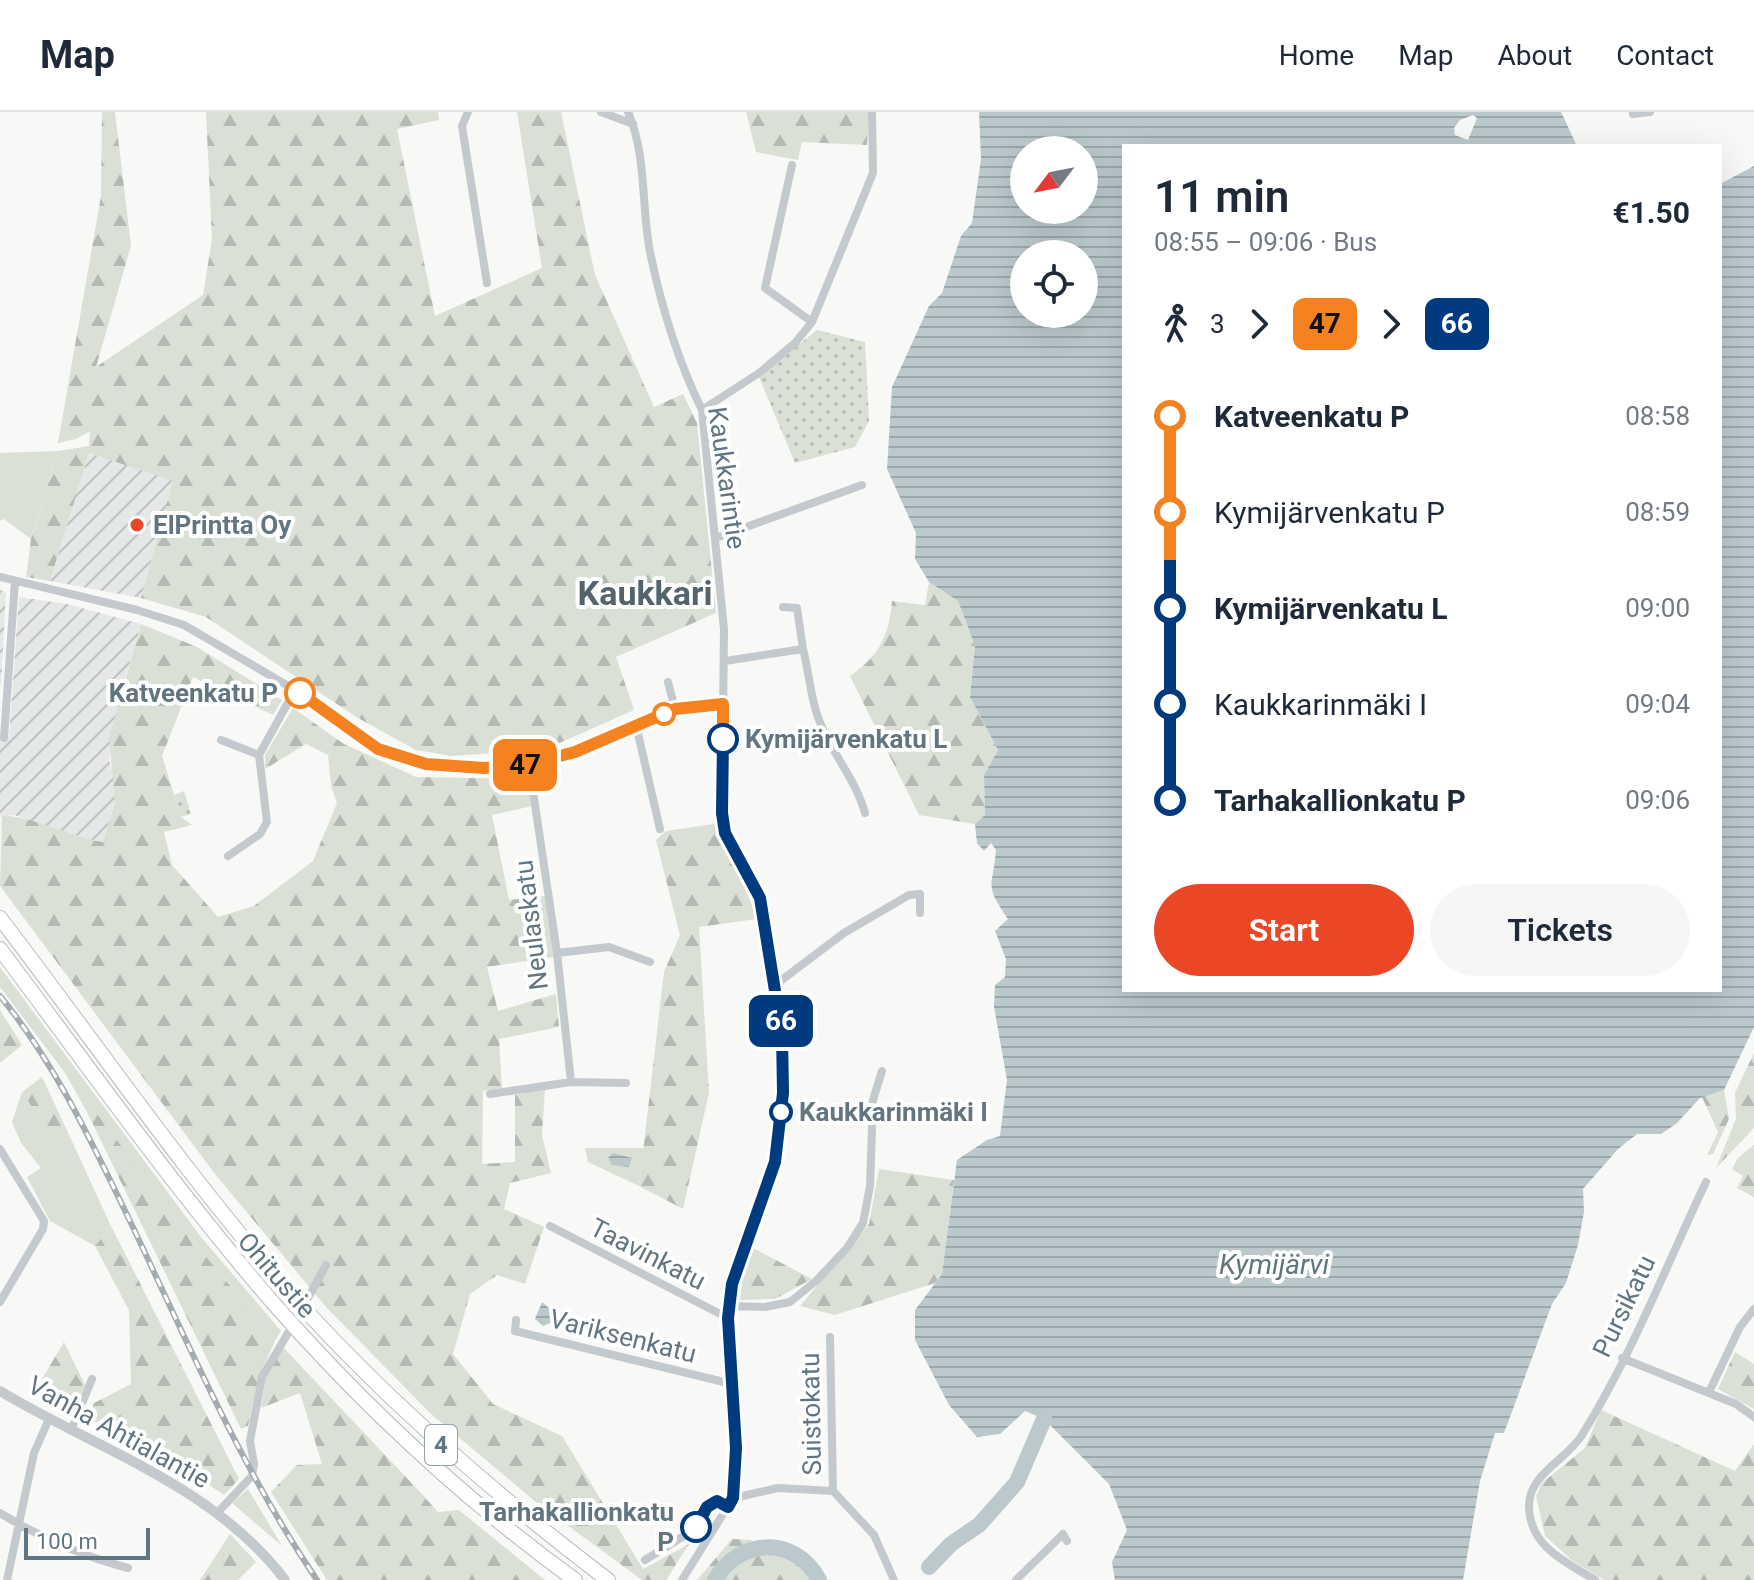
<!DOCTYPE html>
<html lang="en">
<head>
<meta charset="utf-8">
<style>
  body { margin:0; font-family:Roboto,sans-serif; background:#f6f6f7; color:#1f2937; height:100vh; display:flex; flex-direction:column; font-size:30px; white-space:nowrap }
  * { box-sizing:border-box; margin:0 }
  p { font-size:26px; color:#747a83 }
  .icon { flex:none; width:44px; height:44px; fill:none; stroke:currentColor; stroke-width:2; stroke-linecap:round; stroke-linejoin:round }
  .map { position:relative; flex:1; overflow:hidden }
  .panel { position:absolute; left:1122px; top:32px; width:600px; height:848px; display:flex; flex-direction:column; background:#fff; border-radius:0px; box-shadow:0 8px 32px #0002 }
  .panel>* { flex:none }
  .badge { padding:0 16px; border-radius:12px; font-size:28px; line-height:52px }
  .needle { width:52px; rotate:238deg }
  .controls { position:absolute; left:1010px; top:24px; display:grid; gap:16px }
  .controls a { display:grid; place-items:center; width:88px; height:88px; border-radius:50%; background:#fff; box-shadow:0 8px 32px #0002; font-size:40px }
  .scale { position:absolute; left:24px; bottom:20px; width:126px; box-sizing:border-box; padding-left:8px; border:4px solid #627682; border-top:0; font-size:22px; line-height:28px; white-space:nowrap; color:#627682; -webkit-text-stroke:6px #fff; paint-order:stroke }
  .map>.badge { position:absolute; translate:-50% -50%; box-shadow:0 0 0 4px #fff }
  .legs { display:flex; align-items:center; gap:12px; height:88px; padding:0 32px; font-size:26px }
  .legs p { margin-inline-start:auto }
  .head { display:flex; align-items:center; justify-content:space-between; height:136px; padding:0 32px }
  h1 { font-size:44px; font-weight:600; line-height:60px }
  .action { display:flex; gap:16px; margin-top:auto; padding:16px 32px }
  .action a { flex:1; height:92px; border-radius:48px; background:#e94725; color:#fff; font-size:32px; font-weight:600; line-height:92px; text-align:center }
  .action a+a { background:#f6f6f7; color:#1f2937 }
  ul { padding:0 32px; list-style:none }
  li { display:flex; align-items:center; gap:28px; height:96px; font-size:30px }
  li i { display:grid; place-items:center; width:12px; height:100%; margin:0 10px; background:currentColor }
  li i::after { content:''; width:20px; height:20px; margin:-10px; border:6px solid; border-radius:50%; background:#fff }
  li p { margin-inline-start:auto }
  li:first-child i { background:linear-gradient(#0000 50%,currentColor 0) }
  li:last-child i { background:linear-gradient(currentColor 50%,#0000 0) }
  header { display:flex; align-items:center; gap:48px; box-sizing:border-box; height:112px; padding:0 40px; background:#fff; border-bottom:2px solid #e0e1e3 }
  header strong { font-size:38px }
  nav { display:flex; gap:44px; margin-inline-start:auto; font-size:28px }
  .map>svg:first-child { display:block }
  .industrial { fill:url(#industrial-furrows) }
  .grass { fill:#dae0d6 }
  .forest { fill:url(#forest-firs) }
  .park { fill:url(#park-dots) }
  .water { fill:url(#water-rules); fill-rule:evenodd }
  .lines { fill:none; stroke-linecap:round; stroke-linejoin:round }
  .river { stroke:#bbc9cc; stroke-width:16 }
  .motorway-casing { stroke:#b6bbbe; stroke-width:16 }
  .minor { stroke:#c3c9cc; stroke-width:8 }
  .tertiary { stroke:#c3c9cc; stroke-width:10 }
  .motorway { stroke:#fff; stroke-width:14 }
  .rail-casing { stroke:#a4acb1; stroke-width:6 }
  .rail { stroke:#fff; stroke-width:3; stroke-dasharray:9; stroke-linecap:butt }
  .line-1-casing { stroke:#fff; stroke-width:18 }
  .line-2-casing { stroke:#fff; stroke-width:18 }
  .line-1 { stroke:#f58220; stroke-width:12 }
  .line-2 { stroke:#003b80; stroke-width:12 }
  .poi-dot { fill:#e94725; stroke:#fff; stroke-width:3 }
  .stop-1-dot { fill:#fff; stroke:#f58220; stroke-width:4 }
  .stop-2-dot { fill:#fff; stroke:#003b80; stroke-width:4 }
  .labels { text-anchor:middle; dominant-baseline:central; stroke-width:8; stroke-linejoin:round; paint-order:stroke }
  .shield { fill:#fff; stroke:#919fa8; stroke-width:2 }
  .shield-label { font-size:24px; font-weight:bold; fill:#627682 }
  .street-label { font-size:26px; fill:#627682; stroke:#fff }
  .poi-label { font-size:26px; font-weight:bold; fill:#627682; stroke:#fff; text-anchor:start }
  .stop-label { font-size:26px; font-weight:bold; fill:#627682; stroke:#fff; text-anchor:end }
  .water-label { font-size:28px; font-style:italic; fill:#5e767c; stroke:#fff }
  .district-label { font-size:34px; font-weight:bold; fill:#55636c; stroke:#fff }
</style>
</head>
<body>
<header>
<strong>Map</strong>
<nav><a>Home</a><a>Map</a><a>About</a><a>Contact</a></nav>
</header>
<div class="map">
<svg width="1754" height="1468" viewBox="0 0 1754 1468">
  <defs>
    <pattern id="industrial-furrows" width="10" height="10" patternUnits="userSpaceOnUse" patternTransform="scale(2)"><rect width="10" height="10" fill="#e6e8e7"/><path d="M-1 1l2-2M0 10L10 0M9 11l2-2" fill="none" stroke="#bec1c1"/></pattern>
    <pattern id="forest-firs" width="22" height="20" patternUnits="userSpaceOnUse" patternTransform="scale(2)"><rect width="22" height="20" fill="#dae0d6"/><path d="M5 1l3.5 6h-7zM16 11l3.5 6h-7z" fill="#b4bab3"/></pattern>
    <pattern id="park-dots" width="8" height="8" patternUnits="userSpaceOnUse" patternTransform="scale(2)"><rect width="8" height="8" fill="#dae0d6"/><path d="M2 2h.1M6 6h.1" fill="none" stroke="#b4bab3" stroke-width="1.8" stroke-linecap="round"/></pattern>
    <pattern id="water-rules" width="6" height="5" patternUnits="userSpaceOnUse" patternTransform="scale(2)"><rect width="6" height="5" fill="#bbc9cc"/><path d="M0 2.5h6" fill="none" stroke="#9ba8ab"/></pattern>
  </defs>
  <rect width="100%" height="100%" fill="#f8f8f6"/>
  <path class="industrial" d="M89 341 174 368 141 486 50 469Z
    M0 478 6 480 1 574H0Z
    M19 485 67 492 141 512 122 577 109 648 115 668V691L103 730 61 721 15 703 0 705V626L9 625Z"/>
  <path class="grass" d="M58 339 32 423 31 427 4 407 0 409V341Z
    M0 855 201 1125 281 1219 275 1229 181 1114 0 875Z
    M22 980 57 1032 70 1025 111 1114 95 1134 50 1109 27 1065 41 1056 21 1031 12 1010Z
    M585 1036H644L639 1074 588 1050Z
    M248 1377 282 1434 232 1391Z"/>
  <path class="forest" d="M102 0H115L131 134 96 255 203 183 212 127 206 0H438L439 8 397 17 435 204 542 156 517 0H561L595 163 654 295 683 282 697 311 716 501 616 545 634 598 546 637 453 644 416 638 358 606 206 505 141 486 173 369 89 341 50 469 26 465 31 427 58 339 89 334 90 319 76 327 58 331 101 84Z
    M746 0H869L867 33 802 30 798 48 756 40Z
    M929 470 958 489 975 534 970 585 998 638 984 663 985 703 975 712 919 703 850 564C879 544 889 524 892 489L925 493Z
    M141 512 197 535 282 588 273 603 193 565 162 644 181 705 192 713 164 720 172 753 218 805 254 794 313 749 337 691 331 674 328 643 306 632 265 657V643L293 596 344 632 416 665 526 667 532 694 492 703 509 788 545 784 554 845 487 855 498 899 556 882 559 915 499 927 502 976 483 979 482 1052 515 1050V983L545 977 542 1023 551 1061 510 1071 504 1097 544 1115 525 1172 497 1163 470 1182 453 1242 493 1292 562 1324 643 1457 689 1432 666 1468H642L537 1391 430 1301 326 1195 215 1062 0 774 2 704C27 702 72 725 103 730L115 691 109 626Z
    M720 711C728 745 746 773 757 807L699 815 709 981 683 1097 639 1074 664 860 680 823 656 728 666 719Z
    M0 898 22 933 0 951Z
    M1754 941V1016L1716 1056 1736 1007 1735 981Z
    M60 952 181 1114 275 1229 258 1267 248 1314 241 1317 87 1000Z
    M42 965 70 1025 57 1033 22 980Z
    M1724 978 1729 1007 1713 1042 1707 1043 1718 1020 1702 985Z
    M1754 1033V1085L1737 1076 1743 1064 1732 1057 1738 1046Z
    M879 1057 954 1068 942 1162 935 1171 835 1203 800 1194 869 1112Z
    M111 1114 239 1367 224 1383 185 1357 88 1306 94 1291 131 1272 129 1198 95 1134Z
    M753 1136 812 1167 775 1187 740 1188 743 1163Z
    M64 1230 85 1273 73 1299 36 1277Z
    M282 1234 420 1380 438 1400 459 1398 545 1468H327L271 1380 297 1353 322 1352 300 1281 261 1296 266 1265Z
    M1735 1240 1754 1252V1297L1718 1277Z
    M1601 1298 1735 1359 1754 1332V1468H1604L1574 1450 1545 1424 1536 1384 1542 1371 1585 1336Z
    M230 1422 256 1450 238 1468H200Z
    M732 1427 753 1428 723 1447 710 1468H697Z
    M754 1442C778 1442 801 1445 812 1468H724L737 1449Z"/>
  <path class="park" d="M817 218 865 230 869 309 855 335 795 351 759 265Z
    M184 679 191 702 181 705 174 683Z"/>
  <path class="water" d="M979 0H1561L1577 34H1124V878H1720V72L1754 54V915L1724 978 1700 986 1676 1012 1661 1022H1637L1618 1037 1583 1077 1584 1100 1578 1133 1566 1171 1552 1192 1504 1321H1495L1480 1369 1463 1468H1115L1112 1450 1127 1418 1109 1372 1044 1307 1025 1299 1000 1322 977 1325 949 1293 915 1228V1198L942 1162 957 1048 987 1028 1000 1024 1007 968 994 895 995 873 1005 865 1006 847 995 819 1008 807C983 771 993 776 996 738L991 731 984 739 977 731 975 712 985 703 984 663 998 638 970 585 975 534 958 489 929 470 915 447 916 421 887 357 892 275 929 194 942 181 961 124 972 111 981 47ZM1473 3 1477 6 1468 28 1455 23 1454 16 1460 8ZM1024 38H1084V98H1024ZM1024 142H1084V202H1024Z
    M613 1041 632 1046 629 1055 612 1053 608 1046Z
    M542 1190 550 1197 553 1210 543 1214 535 1207Z"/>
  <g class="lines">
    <path class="river" d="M929 1455 951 1432 979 1413 1017 1370 1044 1307
      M715 1468C740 1425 796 1424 819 1468"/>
    <defs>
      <path id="motorway" d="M0 806C96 931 185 1062 289 1180 385 1288 493 1381 608 1468
        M0 837C90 957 177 1080 275 1193 364 1294 466 1389 575 1468"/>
    </defs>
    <use href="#motorway" class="motorway-casing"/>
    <path class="minor" d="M468 0 462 14 487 171
      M601 0 633 12
      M628 0C647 44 641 93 650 140 661 193 678 249 702 298L724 517 722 701 731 735 760 786 782 922 783 981 775 1050 737 1150 728 1201 736 1336 733 1386 682 1468
      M1633 2 1650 0
      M792 53 765 176 812 210
      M702 298 759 261 795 231 812 210 873 61 872 0
      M716 426 862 373
      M0 465 137 498 184 513 295 578 378 637 443 655 484 656 529 652 575 640 675 597 723 592
      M783 495 797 496 803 537
      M725 549 803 537C809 559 810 584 818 605 830 640 855 665 865 701
      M668 570 675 597
      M636 613 660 717
      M4 626 15 469
      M221 628 259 643
      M529 652 557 841 571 970
      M228 744 260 722 267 710 259 643 295 578
      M557 841 609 835 650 850
      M775 873 844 821 909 783 920 782V801
      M490 982 571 970 626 971
      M0 1037 44 1109 43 1117 0 1190
      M550 1114 728 1206
      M308 1186 326 1153
      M729 1194 765 1195 790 1190 816 1169 847 1136 863 1111 870 1074 873 988 882 959
      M516 1208 515 1219 732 1272
      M830 1225 833 1379
      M1622 1246 1736 1292 1754 1305
      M1709 1280 1740 1215 1754 1197
      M71 1318 92 1267
      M733 1386 778 1376 833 1379 874 1423 894 1468
      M218 1400 252 1364 254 1352 250 1329 262 1265 288 1221
      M0 1401C41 1426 81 1444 128 1456
      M645 1448 692 1419 713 1390 728 1395
      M7 1468 34 1341 49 1307
      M1016 1468 1063 1422 1067 1429
      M1595 1468C1566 1450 1530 1435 1529 1395 1528 1362 1567 1348 1582 1323 1631 1245 1666 1154 1706 1070"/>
    <path class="tertiary" d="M0 1279C98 1338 213 1373 285 1468"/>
    <use href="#motorway" class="motorway"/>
    <defs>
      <path id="rail" d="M0 884C55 951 92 1031 130 1109 188 1231 241 1356 317 1468"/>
    </defs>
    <use href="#rail" class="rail-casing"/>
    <use href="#rail" class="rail"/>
  </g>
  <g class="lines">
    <defs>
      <path id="line-1" d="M300 581 378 637 426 652 484 656 529 652 575 640 675 597 723 592V627"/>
      <path id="line-2" d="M696 1415 707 1395 717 1389 728 1395 733 1386 736 1336 728 1206 732 1172 775 1050 783 981 782 922 760 786 725 721 722 701 723 627"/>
    </defs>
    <use href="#line-1" class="line-1-casing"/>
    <use href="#line-2" class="line-2-casing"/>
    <use href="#line-1" class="line-1"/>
    <use href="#line-2" class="line-2"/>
  </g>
  <circle class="poi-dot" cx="137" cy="413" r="8"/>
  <g class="stop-1-dot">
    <circle cx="300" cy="581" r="14"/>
    <circle cx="664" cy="602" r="10"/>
  </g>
  <g class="stop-2-dot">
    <circle cx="723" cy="627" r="14"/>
    <circle cx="781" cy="1000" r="10"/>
    <circle cx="696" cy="1415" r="14"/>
  </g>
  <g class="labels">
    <rect class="shield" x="425" y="1313" width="32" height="40" rx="6"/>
    <g class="shield-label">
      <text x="441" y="1333">4</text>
    </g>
    <g class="street-label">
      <text transform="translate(727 366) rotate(82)">Kaukkarintie</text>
      <text transform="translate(531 813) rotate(-97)">Neulaskatu</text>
      <text transform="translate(648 1142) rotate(27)">Taavinkatu</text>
      <text transform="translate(277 1163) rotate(49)">Ohitustie</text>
      <text transform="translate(1624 1194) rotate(-64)">Pursikatu</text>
      <text transform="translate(623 1224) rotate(14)">Variksenkatu</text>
      <text transform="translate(811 1302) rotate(-91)">Suistokatu</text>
      <text transform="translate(119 1320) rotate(29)">Vanha Ahtialantie</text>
    </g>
    <g class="poi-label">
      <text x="153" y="413">ElPrintta Oy</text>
    </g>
    <g class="stop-label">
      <text x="278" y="581">Katveenkatu P</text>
      <text x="745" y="627" text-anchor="start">Kymijärvenkatu L</text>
      <text x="799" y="1000" text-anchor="start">Kaukkarinmäki I</text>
      <text x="674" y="1400">Tarhakallionkatu<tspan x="674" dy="30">P</tspan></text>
    </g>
    <g class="water-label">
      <text x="1274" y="1152">Kymijärvi</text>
    </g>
    <g class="district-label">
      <text x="645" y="481">Kaukkari</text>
    </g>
  </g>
</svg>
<div class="controls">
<a><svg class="needle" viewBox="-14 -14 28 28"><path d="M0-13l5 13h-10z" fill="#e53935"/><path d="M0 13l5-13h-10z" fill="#747a83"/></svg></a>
<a><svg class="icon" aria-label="locate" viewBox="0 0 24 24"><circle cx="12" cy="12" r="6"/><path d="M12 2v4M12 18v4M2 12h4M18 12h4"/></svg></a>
</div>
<div class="scale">100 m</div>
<b class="badge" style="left:525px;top:653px;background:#f58220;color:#111">47</b>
<b class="badge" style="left:781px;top:909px;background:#003b80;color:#fff">66</b>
<section class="panel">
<div class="head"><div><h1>11 min</h1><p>08:55 – 09:06 · Bus</p></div><b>€1.50</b></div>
<div class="legs"><svg class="icon" aria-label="walk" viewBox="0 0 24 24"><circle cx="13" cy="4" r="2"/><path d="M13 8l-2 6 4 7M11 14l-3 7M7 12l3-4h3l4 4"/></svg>3<svg class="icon" aria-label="forward" viewBox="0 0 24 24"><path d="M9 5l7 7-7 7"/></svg><b class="badge" style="background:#f58220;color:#111">47</b><svg class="icon" aria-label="forward" viewBox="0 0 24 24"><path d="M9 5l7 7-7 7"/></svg><b class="badge" style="background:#003b80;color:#fff">66</b></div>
<ul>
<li><i style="color:#f58220"></i><b>Katveenkatu P</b><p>08:58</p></li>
<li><i style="color:#f58220"></i><span>Kymijärvenkatu P</span><p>08:59</p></li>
<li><i style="color:#003b80"></i><b>Kymijärvenkatu L</b><p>09:00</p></li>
<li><i style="color:#003b80"></i><span>Kaukkarinmäki I</span><p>09:04</p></li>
<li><i style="color:#003b80"></i><b>Tarhakallionkatu P</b><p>09:06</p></li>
</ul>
<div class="action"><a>Start</a><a>Tickets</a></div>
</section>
</div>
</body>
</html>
